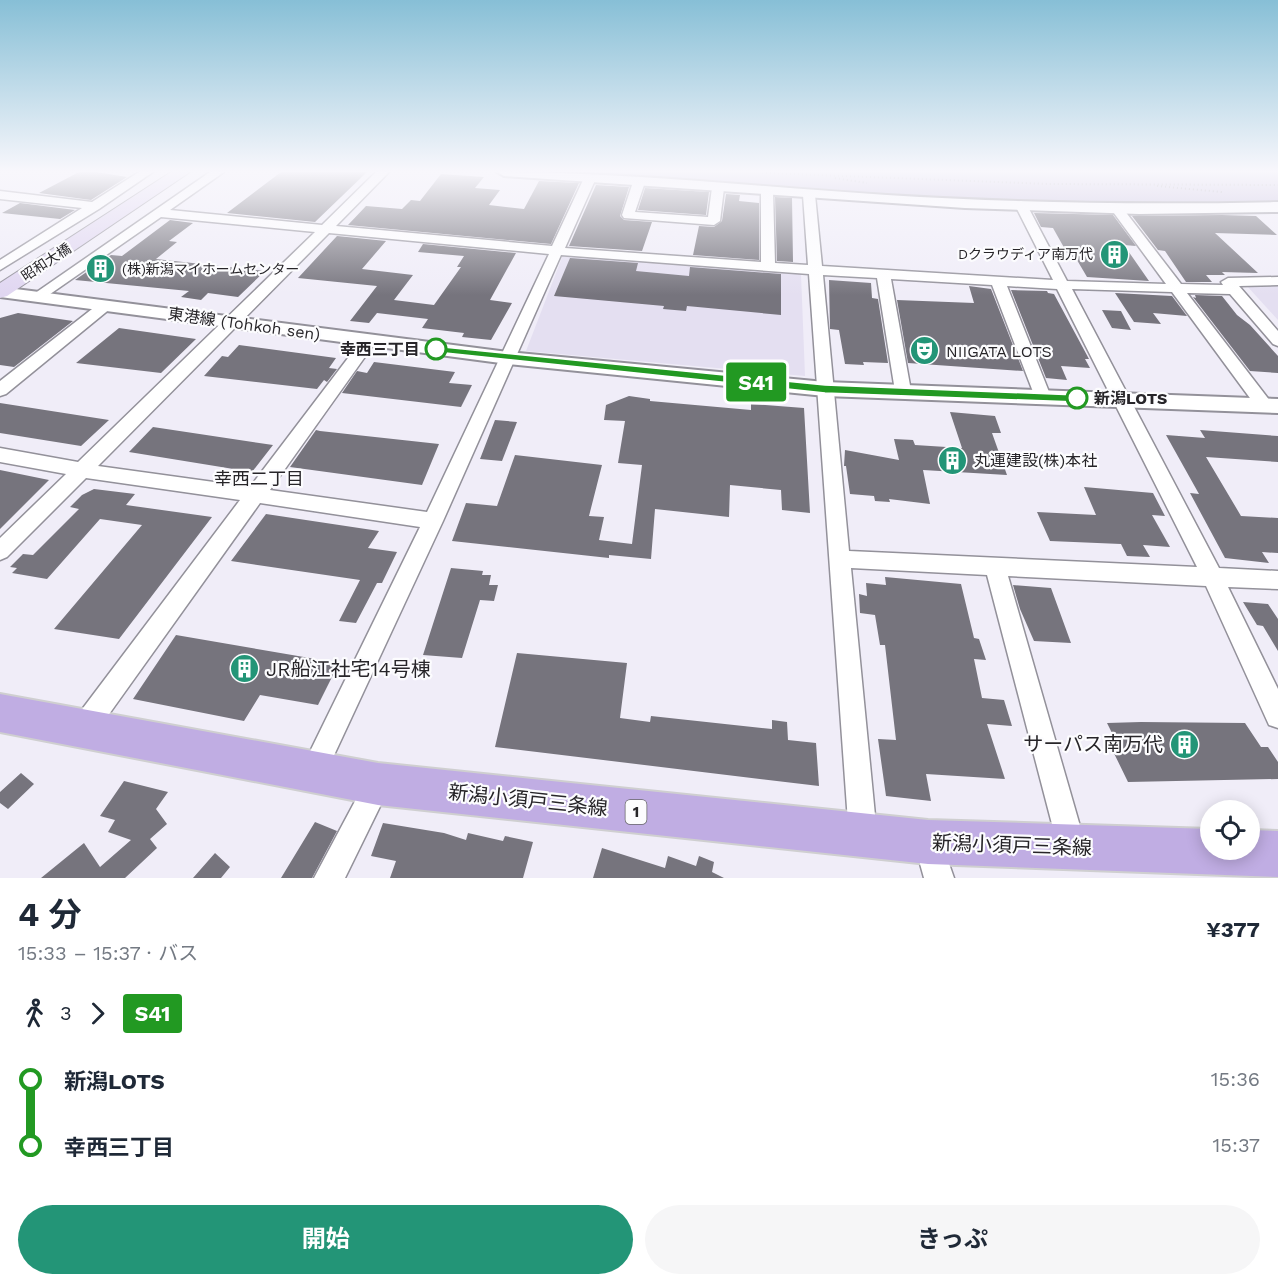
<!DOCTYPE html>
<html lang="ja">
<head>
<meta charset="utf-8">
<style>
  body { margin:0; font-family:"Work Sans","Noto Sans JP",sans-serif; background:#f6f6f7; color:#1f2937; height:100vh; display:flex; flex-direction:column; font-size:22px; white-space:nowrap }
  * { box-sizing:border-box; margin:0 }
  p { font-size:20px; color:#747a83 }
  .icon { flex:none; width:33px; height:33px; fill:none; stroke:currentColor; stroke-width:2; stroke-linecap:round; stroke-linejoin:round }
  .map { position:relative; height:878px; overflow:hidden }
  .details { display:flex; flex-direction:column; background:#fff; flex:1 }
  .details>* { flex:none }
  .badge { padding:0 12px; border-radius:4px; font-size:21px; line-height:39px }
  .fabs { position:absolute; left:1200px; top:800px; display:grid; gap:12px }
  .fabs a { display:grid; place-items:center; width:60px; height:60px; border-radius:50%; background:#fff; box-shadow:0 3px 15px #0003; font-size:30px }
  .map>.badge { position:absolute; translate:-50% -50%; box-shadow:0 0 0 3px #fff }
  .legs { display:flex; align-items:center; gap:9px; height:66px; padding:0 18px; font-size:20px }
  .legs p { margin-inline-start:auto }
  .overview { display:flex; align-items:center; justify-content:space-between; height:102px; padding:0 18px }
  h1 { font-size:33px; font-weight:700; line-height:45px }
  .button { display:flex; gap:12px; margin-top:auto; padding:12px 18px }
  .button a { flex:1; height:69px; border-radius:36px; background:#239577; color:#fff; font-size:24px; font-weight:700; line-height:69px; text-align:center }
  .button a+a { background:#f6f6f7; color:#1f2937 }
  ul { padding:0 18px; list-style:none }
  li { display:flex; align-items:center; gap:21px; height:66px; font-size:22px }
  li i { display:grid; place-items:center; width:9px; height:100%; margin:0 8px; background:currentColor }
  li i::after { content:''; width:15px; height:15px; margin:-8px; border:4px solid; border-radius:50%; background:#fff }
  li p { margin-inline-start:auto }
  li:first-child i { background:linear-gradient(#0000 50%,currentColor 0) }
  li:last-child i { background:linear-gradient(currentColor 50%,#0000 0) }
  .map>svg:first-child { display:block }
  .built { fill:#e4dff1 }
  .green { fill:#c5bcdb }
  .building { fill:#76747d }
  .lines { fill:none; stroke-linecap:round; stroke-linejoin:round }
  .minor-casing { stroke:#93919a; stroke-width:3 }
  .tertiary-casing { stroke:#93919a; stroke-width:4 }
  .secondary-casing { stroke:#93919a; stroke-width:2 }
  .primary-casing { stroke:#cfcfd0; stroke-width:4 }
  .path { stroke:#8f8d94; stroke-width:2; stroke-dasharray:1 3; stroke-linecap:butt }
  .minor { fill:#fff; fill-rule:evenodd }
  .tertiary { fill:#fff; fill-rule:evenodd }
  .secondary { fill:#e0d6f1; fill-rule:evenodd }
  .primary { fill:#c0ade3; fill-rule:evenodd }
  .line-1 { fill:#292; stroke:#fff; stroke-width:1.5 }
  .stop-1-dot { fill:#fff; stroke:#292; stroke-width:3 }
  .labels { text-anchor:middle; dominant-baseline:central; stroke-width:4.5; stroke-linejoin:round; paint-order:stroke }
  .far-poi-label { font-size:14px; fill:#272529; stroke:#fcfcfe; text-anchor:end }
  .far-street-label { font-size:14px; fill:#272529; stroke:#fcfcfe }
  .shield { fill:#fcfcfe; stroke:#676669; stroke-width:1.5 }
  .shield-label { font-size:15px; font-weight:bold; fill:#272529 }
  .street-label { font-size:16px; fill:#272529; stroke:#fcfcfe }
  .stop-label { font-size:16px; font-weight:bold; fill:#272529; stroke:#fcfcfe; text-anchor:end }
  .poi-label { font-size:16px; fill:#272529; stroke:#fcfcfe; text-anchor:start }
  .neighbourhood-label { font-size:18px; fill:#272529; stroke:#fcfcfe }
  .near-poi-label { font-size:20px; fill:#272529; stroke:#fcfcfe; text-anchor:start }
  .near-street-label { font-size:20px; fill:#272529; stroke:#fcfcfe }
</style>
</head>
<body>
<div class="map">
<svg width="1278" height="878" viewBox="0 0 1278 878">
  <rect width="100%" height="100%" fill="#f0edf8"/>
  <path class="built" d="M563 255 801 274 805 376 526 351Z
    M1247 286H1278V320Z"/>
  <path class="green" d="M543 172H1278V204C1033 208 787 192 543 172Z"/>
  <path class="building" d="M79 172H96L127 177 91 200 39 193Z
    M281 172H367L315 222 227 213Z
    M441 174 484 177 475 188 500 190 489 205 524 209 539 181 579 183 551 244 348 225 366 206 402 209 411 200 420 201Z
    M596 185 629 187 620 216 624 220 652 222 642 251 569 246Z
    M645 188 709 192 706 215 638 210Z
    M726 194 740 195 739 201 759 203V260L693 255 699 226 714 227 722 221Z
    M775 197 792 198 793 262 777 261Z
    M20 203 75 210 60 219 2 213Z
    M1034 213 1113 215 1136 246 1124 245 1149 281 1087 277 1077 260H1071L1053 228 1041 227Z
    M1222 215 1256 216 1277 235 1215 233 1258 273 1222 272 1225 275H1206L1212 282H1186L1165 251 1158 250 1132 216Z
    M170 220 193 223 169 241 177 242 156 259 265 271 238 297 208 293 201 300 181 297 189 291 75 280 111 255 122 256Z
    M337 236 386 241 362 269 413 275 394 300 434 305 461 267H457L464 256 418 252 423 244 516 253 490 300 512 303 491 340 462 337 464 333 422 328 428 319 377 313 369 323 350 321 377 286 298 278Z
    M570 258 638 263 636 271 689 276 690 267 781 274V315L687 306 686 311 663 309 664 306 554 296Z
    M829 280 871 283 872 298 878 299 888 363 863 362 864 365 845 364 839 330 830 329Z
    M969 286 991 289 1023 371 908 363 897 300 974 303Z
    M1011 290 1047 291 1048 293 1054 294 1089 359H1085L1090 368 1061 366 1067 380 1046 378Z
    M1115 293 1172 296 1187 316 1153 313 1161 324 1134 322Z
    M1195 295 1222 296 1237 315 1250 325 1278 356V373L1250 371 1193 297 1196 298Z
    M1102 310 1121 311 1131 330 1112 328Z
    M18 313 73 321 14 367 0 365V318Z
    M119 328 196 339 161 373 76 363Z
    M239 345 336 358 329 368 337 369 327 382 324 380 317 389 204 376 222 356 228 357Z
    M374 362 455 372 449 383 472 385 461 407 342 393 357 371 367 373Z
    M629 396 650 399V401L751 410V404L804 408 810 513 782 510 781 490 730 485 729 517 655 509 651 559 609 555V558L452 541 466 503 497 506 515 455 602 465 589 516 604 517 599 540 632 544 642 465 618 463 625 421 604 420 606 405Z
    M0 403 109 420 81 446 0 433Z
    M950 412 995 416 1001 433H992L1007 475 923 470 930 504 889 499 890 502 875 501 874 496 850 494 846 466H844L845 450 899 460 894 439 913 440 915 445 962 448Z
    M495 420 517 422 502 461 480 459Z
    M153 427 273 445 252 472 129 452Z
    M316 430 320 431 439 444 422 485 290 467Z
    M1200 430 1278 436V462L1206 457 1241 516 1278 518V553L1262 552 1269 563 1225 558 1190 493 1199 494 1166 435 1205 438Z
    M0 470 49 480 0 529Z
    M1084 487 1153 493 1165 516 1152 515 1170 547 1143 545 1150 557 1127 556 1121 544 1050 541 1037 512 1096 515Z
    M94 489 135 494 126 505 212 517 119 639 54 629 142 525 100 519 47 579 12 573 17 568 10 567 23 554 33 555 79 509 70 507 82 495Z
    M266 514 379 531 368 548 397 552 382 583H377L356 623 339 621 360 580 231 561Z
    M451 568 483 571 482 575H491L489 585H498L494 601 480 600 462 658 423 655Z
    M885 577 961 584 974 638 979 639 986 660 974 659 982 698 1004 700 1012 726 987 724 1005 779 926 774 931 801 886 796 878 739 896 740 885 645H880L875 615 860 613 859 594 867 596 866 583 886 585Z
    M1013 585 1051 588 1071 643 1034 641 1020 609Z
    M1243 602 1268 604 1278 619V651L1263 626 1257 625Z
    M176 635 339 663 318 705 260 695 244 721 133 699Z
    M517 653 627 663 620 718 650 722 651 716 772 729V720L787 722 788 740 816 743 819 786 495 747Z
    M1141 722 1245 723 1261 747H1268L1278 762V779L1128 782 1108 741H1116L1107 723Z
    M21 773 34 784 8 809 0 803V792Z
    M124 781 168 792 156 809 167 824 150 839 157 848 125 878H41L84 843 100 867 131 840 108 832 115 820 100 816Z
    M315 822 337 831 312 878H281Z
    M383 823 444 833 466 840 468 833 503 841 505 836 533 842 523 878H390L396 861 371 856Z
    M602 848 665 868 668 856 696 866 699 856 714 862 712 872 724 878H593Z
    M215 853 230 867 221 878H193Z"/>
  <g class="lines">
    <defs>
      <path id="minor" d="M139 172H153L99 209 0 270V260L82 208 0 199V191L92 202Z
        M210 172H224L170 210 322 225 376 172H389L336 226 552 246 584 178 590 175 596 178 565 248 761 262V192L767 188 773 192 775 263 808 265 803 195 809 191 815 195 822 266 1053 280 1015 205 1021 201 1027 205 1067 281 1166 284 1111 209 1117 205 1121 206 1181 284 1223 285 1221 282 1228 278 1278 277V285L1239 286 1278 331V346L1273 344 1230 294 1187 293 1270 401 1273 405 1270 409H1258L1172 292 1072 289 1219 568 1278 571V589L1228 587 1278 689V728L1269 725 1206 586 1008 576 1086 847 1082 857 1072 861 1062 857 1058 847 987 575 851 568 877 836 873 846 863 850 853 846 849 836 809 274 561 255 443 521 322 781 313 785 304 781 300 772 420 527 260 503 92 738 83 742 74 738 70 729 74 720 240 500 86 478 7 557 0 560V538L66 474 0 462V448L78 462 315 232 161 217 43 299 38 300 31 296ZM329 233 549 254 427 512 270 490 377 340 369 335 364 337 250 487 98 466ZM823 275 877 278 895 391 897 395H909L911 391 891 279 992 285 1035 397 1037 401H1049L1051 397 1007 286 1057 289 1197 567 849 551Z
        M639 179 645 182 635 212 708 217 712 188 718 185 722 186 724 188 720 221 714 225 624 218 622 215 633 182Z
        M106 301 113 305 111 308 6 394 0 396V381L101 302Z
        M378 771 387 775 391 784 345 878H314L369 775Z
        M928 828 938 832 954 878H924L914 842 918 832Z"/>
      <path id="tertiary" d="M497 172C627 172 757 187 887 195 1018 203 1147 205 1278 202V212L1139 214 965 208 504 176Z
        M0 287 508 352 825 382 1278 399V413L825 396 508 364 0 297Z"/>
      <path id="secondary" d="M171 172H190L7 296 0 298V283Z"/>
      <path id="primary" d="M0 694 378 763 928 820 1210 829V849H1250V830L1278 831V877L928 864 378 805 0 732Z"/>
    </defs>
    <use href="#minor" class="minor-casing"/>
    <use href="#tertiary" class="tertiary-casing"/>
    <use href="#secondary" class="secondary-casing"/>
    <use href="#primary" class="primary-casing"/>
    <path class="path" d="M742 172 1049 184 1278 185
      M835 178 867 183
      M1157 186 1222 192"/>
    <use href="#minor" class="minor"/>
    <use href="#tertiary" class="tertiary"/>
    <use href="#secondary" class="secondary"/>
    <use href="#primary" class="primary"/>
  </g>
  <linearGradient id="sky" x2="0" y2="1"><stop stop-color="#87bfd6"/><stop offset="0.58" stop-color="#f8f7fc"/><stop offset="1" stop-color="#f8f7fc" stop-opacity="0"/></linearGradient>
  <rect width="1278" height="295" fill="url(#sky)"/>
  <path class="line-1" d="M433 346 825 385 1077 395 1083 398 1077 402 825 393 436 352 433 351Z"/>
  <defs>
    <symbol id="building-disc" viewBox="-11 -11 22 22"><circle r="9.5" fill="#239577" stroke="#fcfcfe"/><path d="M-4-6H4V6H1V3H-1V6H-4ZM-2.5-4.3h1.7v1.8h-1.7ZM.8-4.3h1.7v1.8H.8ZM-2.5-1h1.7V.8h-1.7ZM.8-1h1.7V.8H.8Z" fill="#fff"/></symbol>
    <symbol id="theatre-disc" viewBox="-11 -11 22 22"><circle r="9.5" fill="#239577" stroke="#fcfcfe"/><path d="M-5-5.5Q0-4 5-5.5V0Q5 5 0 6Q-5 5-5 0ZM-3.3-2.5H-1v1.5H-3.3ZM1-2.5H3.3v1.5H1ZM-2.8 1Q0 5.5 2.8 1Z" fill="#fff"/></symbol>
  </defs>
  <g fill-rule="evenodd">
    <use href="#building-disc" x="1098" y="238" width="33" height="33"/>
    <use href="#building-disc" x="84" y="252" width="33" height="33"/>
    <use href="#theatre-disc" x="908" y="334" width="33" height="33"/>
    <use href="#building-disc" x="936" y="444" width="33" height="33"/>
    <use href="#building-disc" x="228" y="652" width="33" height="33"/>
    <use href="#building-disc" x="1168" y="728" width="33" height="33"/>
  </g>
  <g class="stop-1-dot">
    <circle cx="436" cy="349" r="10"/>
    <circle cx="1077" cy="398" r="10"/>
  </g>
  <g class="labels">
    <g class="far-poi-label">
      <text x="1093" y="254">Dクラウディア南万代</text>
      <text x="122" y="269" text-anchor="start">(株)新潟マイホームセンター</text>
    </g>
    <g class="far-street-label">
      <text transform="translate(46 262) rotate(-33)">昭和大橋</text>
    </g>
    <rect class="shield" x="625.5" y="800" width="21" height="24" rx="4.5"/>
    <g class="shield-label">
      <text x="636" y="812">1</text>
    </g>
    <g class="street-label">
      <text transform="translate(244 324) rotate(8)">東港線 (Tohkoh sen)</text>
    </g>
    <g class="stop-label">
      <text x="420" y="349">幸西三丁目</text>
      <text x="1094" y="398" text-anchor="start">新潟LOTS</text>
    </g>
    <g class="poi-label">
      <text x="946" y="351">NIIGATA LOTS</text>
      <text x="974" y="460">丸運建設(株)本社</text>
    </g>
    <g class="neighbourhood-label">
      <text x="259" y="478">幸西二丁目</text>
    </g>
    <g class="near-poi-label">
      <text x="266" y="669">JR船江社宅14号棟</text>
      <text x="1163" y="744" text-anchor="end">サーパス南万代</text>
    </g>
    <g class="near-street-label">
      <text transform="translate(528 800) rotate(6)">新潟小須戸三条線</text>
      <text transform="translate(1012 845) rotate(2)">新潟小須戸三条線</text>
    </g>
  </g>
</svg>
<div class="fabs">
<a><svg class="icon" aria-label="locate" viewBox="0 0 24 24"><circle cx="12" cy="12" r="6"/><path d="M12 2v4M12 18v4M2 12h4M18 12h4"/></svg></a>
</div>
<b class="badge" style="left:756px;top:382px;background:#292;color:#fff">S41</b>
</div>
<section class="details">
<div class="overview"><div><h1>4 分</h1><p>15:33 – 15:37 · バス</p></div><b>¥377</b></div>
<div class="legs"><svg class="icon" aria-label="walk" viewBox="0 0 24 24"><circle cx="13" cy="4" r="2"/><path d="M13 8l-2 6 4 7M11 14l-3 7M7 12l3-4h3l4 4"/></svg>3<svg class="icon" aria-label="forward" viewBox="0 0 24 24"><path d="M9 5l7 7-7 7"/></svg><b class="badge" style="background:#292;color:#fff">S41</b></div>
<ul>
<li><i style="color:#292"></i><b>新潟LOTS</b><p>15:36</p></li>
<li><i style="color:#292"></i><b>幸西三丁目</b><p>15:37</p></li>
</ul>
<div class="button"><a>開始</a><a>きっぷ</a></div>
</section>
</body>
</html>
